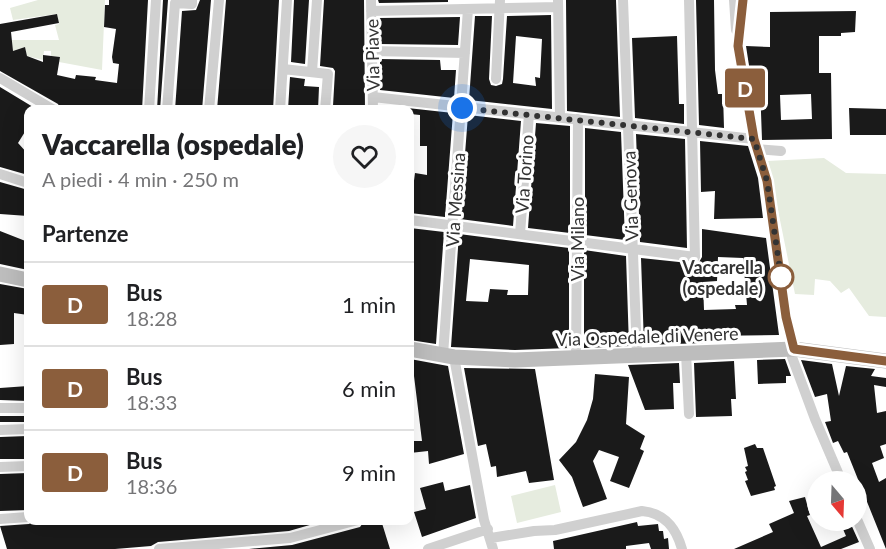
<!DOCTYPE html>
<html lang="it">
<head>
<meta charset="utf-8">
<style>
  body { margin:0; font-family:Lato,sans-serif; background:#f6f6f6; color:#202124; height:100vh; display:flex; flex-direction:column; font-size:22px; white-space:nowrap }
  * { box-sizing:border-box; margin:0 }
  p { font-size:20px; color:#757577 }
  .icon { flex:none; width:33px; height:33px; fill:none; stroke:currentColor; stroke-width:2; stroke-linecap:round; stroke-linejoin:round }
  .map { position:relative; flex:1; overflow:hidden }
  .drawer { position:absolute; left:24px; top:105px; width:390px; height:420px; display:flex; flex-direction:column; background:#fff; border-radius:12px; box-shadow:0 6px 24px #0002 }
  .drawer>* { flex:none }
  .badge { padding:0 12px; border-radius:4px; font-size:21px; line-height:39px }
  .needle { width:39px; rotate:161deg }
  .controls { position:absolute; left:807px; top:471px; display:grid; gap:12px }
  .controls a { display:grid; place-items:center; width:60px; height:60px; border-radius:50%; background:#fff; box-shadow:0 6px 24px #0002; font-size:30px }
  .you { position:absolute; width:30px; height:30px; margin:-15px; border:4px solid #fff; border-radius:50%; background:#1a73e8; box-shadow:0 0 0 9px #1a73e833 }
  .map>.badge { position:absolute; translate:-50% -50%; box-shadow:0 0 0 3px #fff }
  h2 { padding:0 18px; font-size:22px; line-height:54px }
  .round { display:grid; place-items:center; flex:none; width:63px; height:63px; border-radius:32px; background:#f6f6f6 }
  .headline { display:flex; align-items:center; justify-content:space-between; height:102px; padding:0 18px }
  h1 { font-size:28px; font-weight:800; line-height:45px }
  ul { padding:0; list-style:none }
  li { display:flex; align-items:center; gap:18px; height:84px; padding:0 18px; border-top:2px solid #e0e0e0 }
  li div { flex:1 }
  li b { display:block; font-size:22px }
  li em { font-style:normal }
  li .badge { min-width:66px; font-weight:700; text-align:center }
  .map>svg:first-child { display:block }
  .green { fill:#e6ecdf }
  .building { fill:#1a1a1a; fill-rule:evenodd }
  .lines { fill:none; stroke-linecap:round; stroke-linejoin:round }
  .street { stroke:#d0d0d0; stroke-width:10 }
  .secondary { stroke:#bdbdbd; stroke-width:15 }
  .line-casing { stroke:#fff; stroke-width:14 }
  .line { stroke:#8b5e3c; stroke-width:9 }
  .walk { stroke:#333; stroke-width:6; stroke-dasharray:0 10.8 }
  .stop-dot { fill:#fff; stroke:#8b5e3c; stroke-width:3 }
  .labels { text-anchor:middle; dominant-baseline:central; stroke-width:6; stroke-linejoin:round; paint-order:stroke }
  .street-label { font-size:18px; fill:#333; stroke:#fff }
  .stop-label { font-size:18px; font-weight:bold; fill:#333; stroke:#fff; text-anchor:end }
</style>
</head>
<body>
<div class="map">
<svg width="886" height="549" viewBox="0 0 886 549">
  <rect width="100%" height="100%" fill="#fff"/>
  <path class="green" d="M38 0H105L102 70 59 62 60 57 51 56V51H44L43 60 27 56 25 47 10 52 11 40H59L55 25 59 24 57 14 13 20 10 8Z
    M824 158 846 173 886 174V317L869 316 849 288 841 293 830 281 815 279 814 295 795 294 768 161Z
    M555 485 561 512 517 523 511 496Z"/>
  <path class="building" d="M109 0H148L142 110H61L58 104 0 71V24L57 14 59 23 11 32 13 51 25 47 27 56 43 62V55L60 57 57 75 75 79 76 75 96 77 95 80 117 83 119 64 113 63 112 57 116 29 104 27 105 5H109Z
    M163 0H168L160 110H157Z
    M200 0H211L202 110H175L182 11 196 10Z
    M226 0H279L273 110H217Z
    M294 0H309L305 64 291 62Z
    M324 0H364L365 110 333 106 335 71 333 68 320 66Z
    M378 0H448V2L379 3Z
    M566 0H616L620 117 567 111Z
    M696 0H714L715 70 718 94H723L724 128 699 125Z
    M856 11 855 32 841 33V36H819V73H831L832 139 762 140 760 85H752L746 46 770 47V12ZM811 94 812 119 781 120 780 95Z
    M551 15 552 109 469 100 475 16H492L489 79 491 85 496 86 502 84 503 79 507 16ZM516 36 542 39 540 78 535 77 536 86 513 83Z
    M460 17 458 45 379 44V18Z
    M677 36 679 104H684V124L635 118 632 38Z
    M380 59 440 60 441 70H456L454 98 380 90Z
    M290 77 305 79 304 86 319 87 318 110H288Z
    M0 87 38 110H28V127L18 143 28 154V175L0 167Z
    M380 105 453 113 445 217 410 213V196H412L415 173 427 175V146H420V115L410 114V110H380Z
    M849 108 886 109V135H850Z
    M468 115 521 121 513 226 460 219Z
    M536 123 570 126V233L528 228Z
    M585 128 621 132 625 240 585 235Z
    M636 134 685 139 687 248 640 242Z
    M700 141 748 146 758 178 763 218 714 219 715 191 701 192Z
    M0 182 28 190V216L0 214Z
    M410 228 444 232 436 344 410 340Z
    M702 229 766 238 779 335 705 336V343L644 345 641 258 698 264 702 257ZM718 257 743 258 747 305H735L736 309 704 310 703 282 717 281Z
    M0 231 28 242V270L0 264Z
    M459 234 569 248V348L515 350 451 347ZM470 259 529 265 528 295H507L508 290 490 289 488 302 466 301Z
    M584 250 626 256 629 346 584 348Z
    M0 284 28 289V315L14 313V344L0 345Z
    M410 359 448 366 464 454 429 464 428 451 410 453V441H422L414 376H410Z
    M785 359 791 376H786V383L758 384 757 360Z
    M801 360 832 364 839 396 846 366 875 369 871 376 886 378V387L874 385 877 413 886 411V444L880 446 884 458 872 463 879 482 886 478V549L847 452 844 453 838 441 833 443 825 422 831 421 827 394 815 397Z
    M734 361 736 399H731L732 416 696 417 694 363Z
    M679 363 680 383H673L674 409 645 410 628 365Z
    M464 368 535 369 554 480 529 483 526 471 497 477 496 466 491 467 486 444 478 446Z
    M595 374 629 377 626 424 645 436 640 449 644 451 629 488 610 481 619 457 599 450 593 461 607 499 583 507 572 477 559 460 576 442 587 420 593 399Z
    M28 386V401L0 400V388Z
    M28 416V422H0V416Z
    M28 436V459H0V437Z
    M755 444 757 448H763L776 486 774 487 775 490 751 496 745 481 748 480 745 472 747 471 745 467 748 466 744 448Z
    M28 473V510L0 511V474Z
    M443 482 445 491 470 485 476 518 422 537 414 512 426 509 420 488Z
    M805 497 810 515 807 516 821 547 846 536 839 520H849L859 542 841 549H734L773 532 769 524 794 513 789 501Z
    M35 520H327L289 531 158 542 151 546 115 549H7L0 526 29 524Z
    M365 520H381L390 549H249L292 545 360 527Z
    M637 522 638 526 658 524 659 531H663L664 539 668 538 669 549H651L649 543 626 546V549H554L553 541Z"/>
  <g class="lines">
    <path class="street" d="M371 0 373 110
      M558 0 560 117
      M623 0 637 355
      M734 0 736 30
      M744 0 737 46 754 139 767 181 786 317 794 349 792 357 815 419 842 482
      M371 11 558 7
      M372 51 465 53
      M283 69 328 74 325 110
      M312 72 317 0
      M0 78 54 110
      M496 79 500 0
      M373 97 754 139
      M149 110 156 0
      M167 110 175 3 192 4V0
      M209 110 219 0
      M280 110 287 0
      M757 149 781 151
      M0 174 28 183
      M410 220 695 257 689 0
      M520 234 529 114
      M686 353 689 414
      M443 355 468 9
      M454 357 484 520 493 549
      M576 358 578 119
      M0 408H28
      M0 430 28 429
      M0 467 28 466
      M856 517 870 549
      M0 519 28 517
      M491 538 534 531 555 530 642 511C665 513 676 528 682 549
      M159 549 290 538 358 520
      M428 549 488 529"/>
    <path class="secondary" d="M0 274 28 280
      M410 349 454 357 515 360 794 349 886 361"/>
  </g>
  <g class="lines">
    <defs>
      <path id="line" d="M743 0 738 46 754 139 767 181 786 317 794 349 886 361"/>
    </defs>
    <use href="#line" class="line-casing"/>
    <use href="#line" class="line"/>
    <path class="walk" d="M462 108 754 139 767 181 781 277"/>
  </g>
  <circle class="stop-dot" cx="781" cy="277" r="12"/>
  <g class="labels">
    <g class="street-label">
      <text transform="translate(372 55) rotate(-91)">Via Piave</text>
      <text transform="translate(524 174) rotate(-86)">Via Torino</text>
      <text transform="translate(630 196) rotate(-92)">Via Genova</text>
      <text transform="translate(455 200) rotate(-86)">Via Messina</text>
      <text transform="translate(577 239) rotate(-90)">Via Milano</text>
      <text transform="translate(647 336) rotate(-2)">Via Ospedale di Venere</text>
    </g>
    <g class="stop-label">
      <text x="763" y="267">Vaccarella<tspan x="763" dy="21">(ospedale)</tspan></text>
    </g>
  </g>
</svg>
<div class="controls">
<a><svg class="needle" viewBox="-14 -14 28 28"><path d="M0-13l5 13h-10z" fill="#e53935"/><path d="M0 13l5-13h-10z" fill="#757577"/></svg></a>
</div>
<div class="you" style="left:462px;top:108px"></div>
<b class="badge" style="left:745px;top:88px;background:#8b5e3c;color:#fff">D</b>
<section class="drawer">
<div class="headline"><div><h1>Vaccarella (ospedale)</h1><p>A piedi · 4 min · 250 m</p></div><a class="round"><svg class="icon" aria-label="heart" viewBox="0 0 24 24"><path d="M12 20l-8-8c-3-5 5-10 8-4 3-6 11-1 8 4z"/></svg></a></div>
<h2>Partenze</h2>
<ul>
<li><span class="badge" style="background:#8b5e3c;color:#fff">D</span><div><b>Bus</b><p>18:28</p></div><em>1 min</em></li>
<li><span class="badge" style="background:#8b5e3c;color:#fff">D</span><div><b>Bus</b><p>18:33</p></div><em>6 min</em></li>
<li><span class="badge" style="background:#8b5e3c;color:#fff">D</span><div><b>Bus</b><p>18:36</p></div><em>9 min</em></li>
</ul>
</section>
</div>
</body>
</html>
